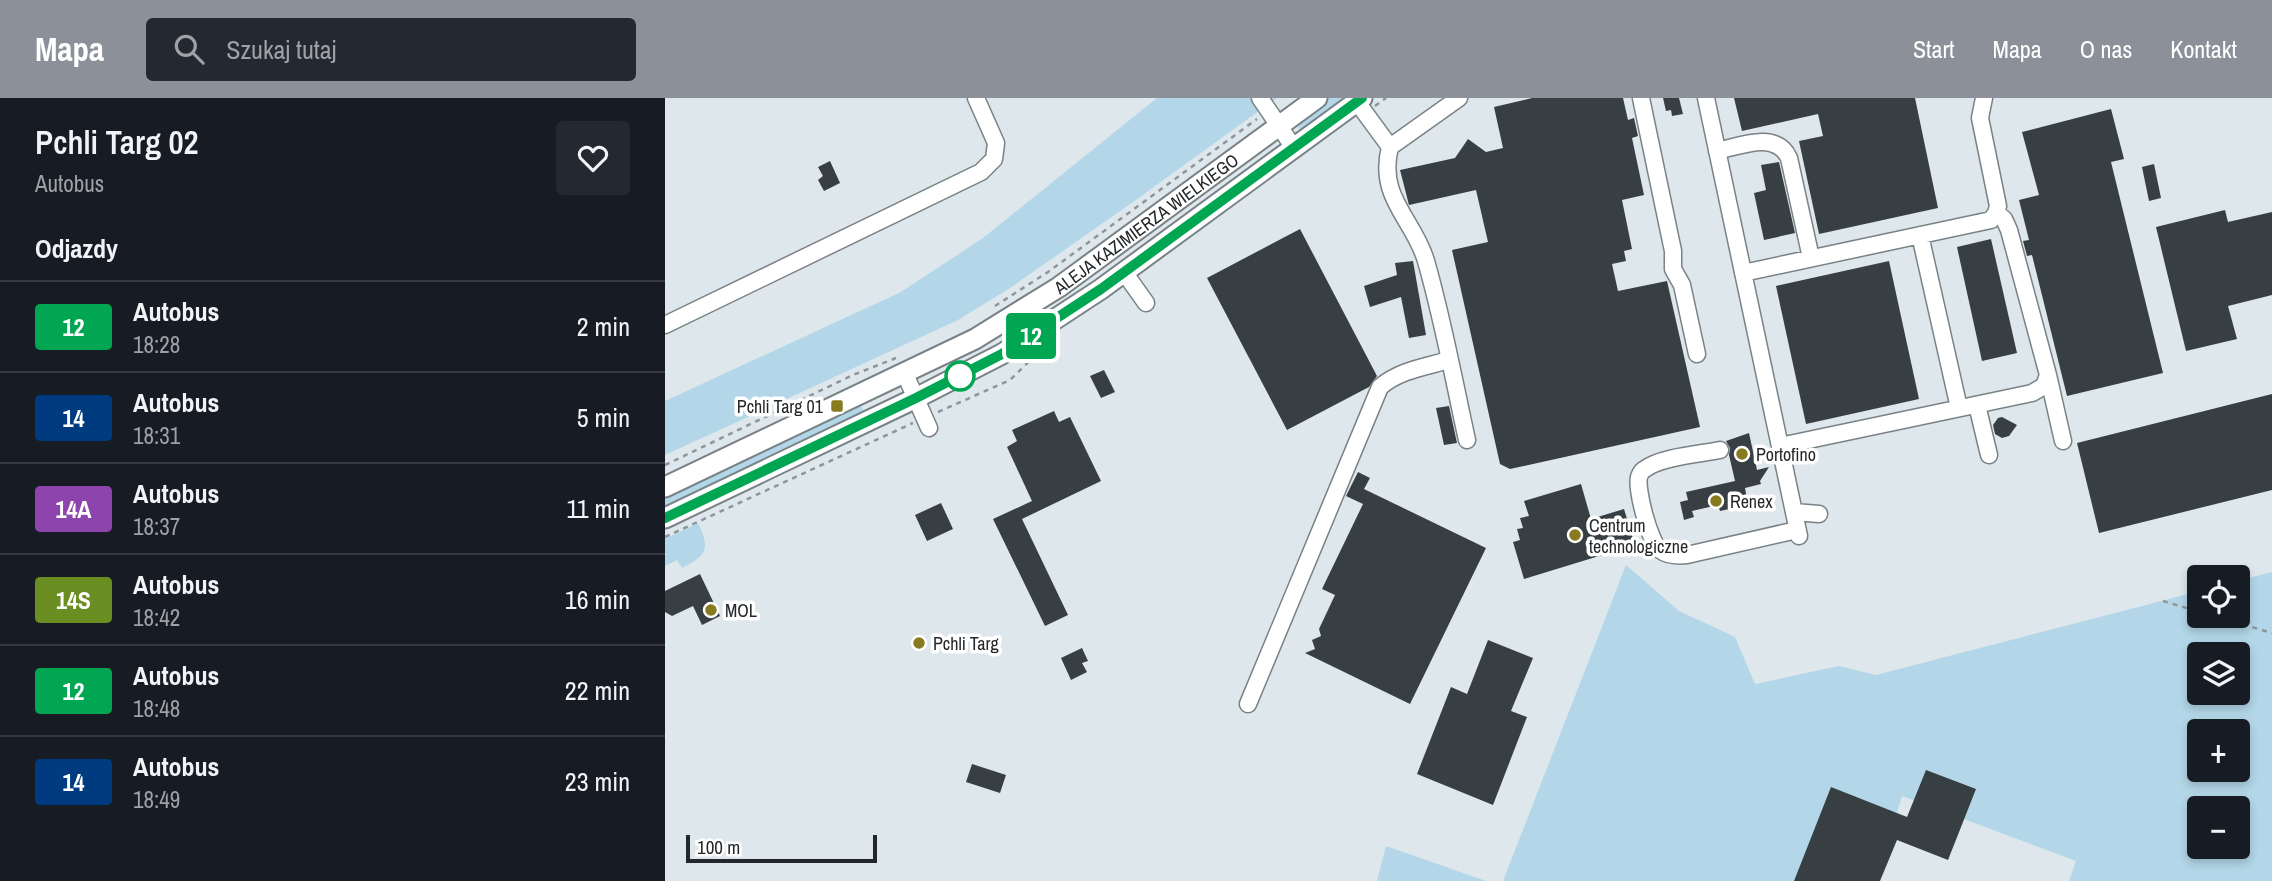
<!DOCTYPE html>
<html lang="pl">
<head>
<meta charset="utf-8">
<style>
  body { margin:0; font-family:"Archivo Narrow",sans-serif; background:#242831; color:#f1f3f6; height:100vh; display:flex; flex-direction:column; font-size:26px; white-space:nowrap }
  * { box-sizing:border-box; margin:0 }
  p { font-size:23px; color:#9ea1a6 }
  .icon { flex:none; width:38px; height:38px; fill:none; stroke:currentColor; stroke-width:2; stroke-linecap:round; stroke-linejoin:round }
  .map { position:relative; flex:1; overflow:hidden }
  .details { display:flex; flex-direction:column; background:#171b24; width:665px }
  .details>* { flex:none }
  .badge { padding:0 14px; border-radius:5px; font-size:24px; line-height:46px }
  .controls { position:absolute; left:1522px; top:467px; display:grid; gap:14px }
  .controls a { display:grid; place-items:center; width:63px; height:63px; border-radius:7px; background:#171b24; box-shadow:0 4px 10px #0003; font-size:35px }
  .scale { position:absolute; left:21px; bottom:18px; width:191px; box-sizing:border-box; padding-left:7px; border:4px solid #242729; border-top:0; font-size:19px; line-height:24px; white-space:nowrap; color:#242729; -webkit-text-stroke:5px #fff; paint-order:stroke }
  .map>.badge { position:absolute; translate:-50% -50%; box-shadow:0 0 0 4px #fff }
  h2 { padding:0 35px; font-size:26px; line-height:63px }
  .round { display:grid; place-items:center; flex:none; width:74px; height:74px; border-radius:7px; background:#242831 }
  .headline { display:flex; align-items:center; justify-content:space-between; height:119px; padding:0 35px }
  h1 { font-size:33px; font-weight:600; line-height:52px }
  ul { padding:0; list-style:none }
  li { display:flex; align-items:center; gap:21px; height:91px; padding:0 35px; border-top:2px solid #363941 }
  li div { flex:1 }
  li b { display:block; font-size:26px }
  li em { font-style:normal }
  li .badge { min-width:77px; font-weight:700; text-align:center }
  header { display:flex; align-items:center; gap:42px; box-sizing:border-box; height:98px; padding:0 35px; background:#8c9099; color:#fff }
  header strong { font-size:33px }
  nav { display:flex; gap:38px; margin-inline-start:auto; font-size:24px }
  .search { width:490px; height:63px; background:#242831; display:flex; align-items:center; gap:18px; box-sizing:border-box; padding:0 24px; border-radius:7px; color:#9ea1a6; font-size:26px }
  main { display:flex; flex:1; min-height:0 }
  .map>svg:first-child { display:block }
  .green { fill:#b3d7e8; fill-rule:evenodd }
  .building { fill:#383f43 }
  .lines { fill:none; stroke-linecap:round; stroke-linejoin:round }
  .minor-casing { stroke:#798286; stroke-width:19 }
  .major-casing { stroke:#798286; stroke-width:23 }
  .path { stroke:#8f969a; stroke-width:2.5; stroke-dasharray:5 5; stroke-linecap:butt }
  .minor { stroke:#fff; stroke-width:16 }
  .major { stroke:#fff; stroke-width:19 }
  .line-casing { stroke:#fff; stroke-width:16 }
  .line { stroke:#00a651; stroke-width:10 }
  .stop-dot { fill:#fff; stroke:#00a651; stroke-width:3.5 }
  .poi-dot { fill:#887a1f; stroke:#fff; stroke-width:2.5 }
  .labels { text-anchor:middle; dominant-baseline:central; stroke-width:7; stroke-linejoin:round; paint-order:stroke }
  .street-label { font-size:18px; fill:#242729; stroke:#fff }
  .poi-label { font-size:18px; fill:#242729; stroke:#fff; text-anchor:start }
</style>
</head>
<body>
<header>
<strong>Mapa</strong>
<div class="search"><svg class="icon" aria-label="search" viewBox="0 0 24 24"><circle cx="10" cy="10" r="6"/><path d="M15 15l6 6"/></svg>Szukaj tutaj</div>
<nav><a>Start</a><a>Mapa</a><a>O nas</a><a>Kontakt</a></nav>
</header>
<main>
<section class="details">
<div class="headline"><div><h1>Pchli Targ 02</h1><p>Autobus</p></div><a class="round"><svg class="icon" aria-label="heart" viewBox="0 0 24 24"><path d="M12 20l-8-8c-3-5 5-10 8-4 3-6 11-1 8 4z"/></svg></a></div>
<h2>Odjazdy</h2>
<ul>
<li><span class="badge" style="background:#00a651;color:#fff">12</span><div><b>Autobus</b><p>18:28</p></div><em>2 min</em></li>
<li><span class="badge" style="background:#003b80;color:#fff">14</span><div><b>Autobus</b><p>18:31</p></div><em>5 min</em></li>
<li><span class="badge" style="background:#8e44ad;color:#fff">14A</span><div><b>Autobus</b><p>18:37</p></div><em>11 min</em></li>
<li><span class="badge" style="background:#6b8e23;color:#fff">14S</span><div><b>Autobus</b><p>18:42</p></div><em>16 min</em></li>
<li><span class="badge" style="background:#00a651;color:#fff">12</span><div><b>Autobus</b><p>18:48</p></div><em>22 min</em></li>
<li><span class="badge" style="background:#003b80;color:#fff">14</span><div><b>Autobus</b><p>18:49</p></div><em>23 min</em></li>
</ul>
</section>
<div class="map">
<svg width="1607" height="783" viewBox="0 0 1607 783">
  <rect width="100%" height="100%" fill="#dde7ec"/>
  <path class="green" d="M492 0H612L468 104 345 190 293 222 0 357V303L236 194 318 140Z
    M663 0H683L637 32 634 31 633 25Z
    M195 306 200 315 0 410V398Z
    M33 425C45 451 43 457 17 470L12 462 0 468V441Z
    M961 467 1014 513 1070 539 1090 586 1174 568 1211 577 1535 493V518H1573V483L1607 474V783H1404L1411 763 1237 698 1211 783H838ZM1535 556H1573V595H1535ZM1535 634H1573V672H1535ZM1535 710H1573V749H1535Z
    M721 748 821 783H712Z"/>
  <path class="building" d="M867 0H958L963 22 969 20 973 38 967 40 979 97 957 102 967 151 959 153 961 163 947 166 953 193 1002 183 1035 329 845 371 835 366 787 152 823 144 811 92 744 107 735 72 790 60 803 41 821 54 838 50 829 9Z
    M998 0H1014L1018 16 1007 18 1006 12 1001 13Z
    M1069 0H1250L1273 110 1154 136 1134 43 1158 38 1153 16 1077 33Z
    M1446 11 1459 61 1446 64 1498 275 1402 298 1367 157 1362 158 1358 143 1364 142 1354 102 1374 97 1357 34Z
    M165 63 175 85 159 93 153 82 158 78 153 69Z
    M1114 64 1130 135 1099 142 1089 95 1101 92 1096 67Z
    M1489 66 1496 100 1484 103 1477 69Z
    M1560 112 1563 124 1607 114V197L1563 208 1572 241 1521 253 1491 129Z
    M635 131 712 278 704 289 622 332 542 180Z
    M1326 141 1352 255 1317 263 1292 149Z
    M748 163 761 237 744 240 736 199 705 209 699 188 732 177 730 165Z
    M1224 163 1254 301 1141 326 1111 188Z
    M439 272 450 294 436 300 425 278Z
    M1607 296V392L1434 435 1412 345Z
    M784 308 792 345 779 347 771 310Z
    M389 313 394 324 405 319 436 383 357 421 403 517 380 528 328 421 367 403 342 349 352 343 347 332Z
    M1337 319 1352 327 1344 338 1337 340 1330 336 1328 327 1333 320Z
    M1084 335 1092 372 1104 369 1095 383 1096 386 1080 390 1083 407 1055 413 1053 407 1027 413 1029 419 1019 422 1015 404 1023 402 1021 394 1070 383 1064 357 1065 350 1061 343Z
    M693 374 705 380 699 391 821 450 745 606 640 555 650 551 647 542 656 538 654 531 670 497 657 491 698 406 681 398Z
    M916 386 926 421 959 411 970 447 859 481 848 444 855 442 852 431 858 430 855 420 864 418 859 403Z
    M276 405 288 431 262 443 250 417Z
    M35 476 55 518 37 527 28 508 7 518 0 514V493Z
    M823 542 868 560 846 613 862 619 828 707 752 676 786 589 802 596Z
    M417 550 423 563 417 565 422 574 406 582 396 560Z
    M307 666 341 677 335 695 301 684Z
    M1261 672 1311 691 1283 762 1232 742 1215 783H1129L1166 689 1242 719Z"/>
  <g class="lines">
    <defs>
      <path id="minor" d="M595 0 629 50
        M794 0 725 49C712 100 749 121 761 163 778 222 789 283 802 342
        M976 0 1008 153V171L1017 187 1032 256
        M1041 0 1134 438
        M692 4 725 49
        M1052 53C1075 48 1111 32 1124 60L1146 160
        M1255 137 1294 310
        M459 174 481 205
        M1078 175 1326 122 1331 115 1333 108 1315 20 1319 0
        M0 227 316 74 329 61 331 45 311 0
        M240 276 264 330
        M1383 277 1398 343
        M1312 307 1324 357
        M1115 348 1367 295 1379 288 1383 277 1344 132 1339 121 1331 115
        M1055 352C1035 356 995 359 980 371 977 372 975 376 974 379 971 392 985 445 995 452 1003 458 1013 458 1022 457L1132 432
        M1129 414 1154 416
        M583 606 715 289C735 272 760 269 784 262"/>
      <g id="major">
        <path id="s1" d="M0 389 310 241 394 189 652 0"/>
        <path d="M0 420 251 300 337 256 436 191 697 0"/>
      </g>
    </defs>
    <use href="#minor" class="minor-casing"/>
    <use href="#major" class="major-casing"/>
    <path class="path" d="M710 8 721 0
      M330 208 383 174 592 21
      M273 314 345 282 382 246
      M0 367 188 277 231 260
      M0 439 248 325
      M1498 503 1535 514
      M1549 518 1607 535"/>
    <use href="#minor" class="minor"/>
    <use href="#major" class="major"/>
  </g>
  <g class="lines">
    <defs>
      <path id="line" d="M0 420 251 300 337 256 436 191 697 0"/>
    </defs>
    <use href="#line" class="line-casing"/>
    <use href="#line" class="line"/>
  </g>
  <circle class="stop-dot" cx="295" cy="278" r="14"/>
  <g class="poi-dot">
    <rect x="165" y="301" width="14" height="14" rx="3.5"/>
    <circle cx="1077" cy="356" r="7"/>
    <circle cx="1051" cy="403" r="7"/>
    <circle cx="910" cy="437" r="7"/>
    <circle cx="46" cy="512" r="7"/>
    <circle cx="254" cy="545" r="7"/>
  </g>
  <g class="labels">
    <g class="street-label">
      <text stroke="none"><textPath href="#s1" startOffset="550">ALEJA KAZIMIERZA WIELKIEGO</textPath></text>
    </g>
    <g class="poi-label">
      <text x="158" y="308" text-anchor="end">Pchli Targ 01</text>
      <text x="1091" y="356">Portofino</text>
      <text x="1065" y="403">Renex</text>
      <text x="924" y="427">Centrum<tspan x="924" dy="21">technologiczne</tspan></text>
      <text x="60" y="512">MOL</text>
      <text x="268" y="545">Pchli Targ</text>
    </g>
  </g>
</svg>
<div class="controls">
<a><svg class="icon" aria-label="locate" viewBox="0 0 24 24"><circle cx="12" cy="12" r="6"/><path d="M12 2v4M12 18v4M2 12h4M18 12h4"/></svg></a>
<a><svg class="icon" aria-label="layers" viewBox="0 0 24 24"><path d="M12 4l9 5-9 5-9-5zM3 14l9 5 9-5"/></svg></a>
<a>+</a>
<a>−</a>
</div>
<div class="scale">100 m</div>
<b class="badge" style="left:366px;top:238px;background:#00a651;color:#fff">12</b>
</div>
</main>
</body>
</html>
